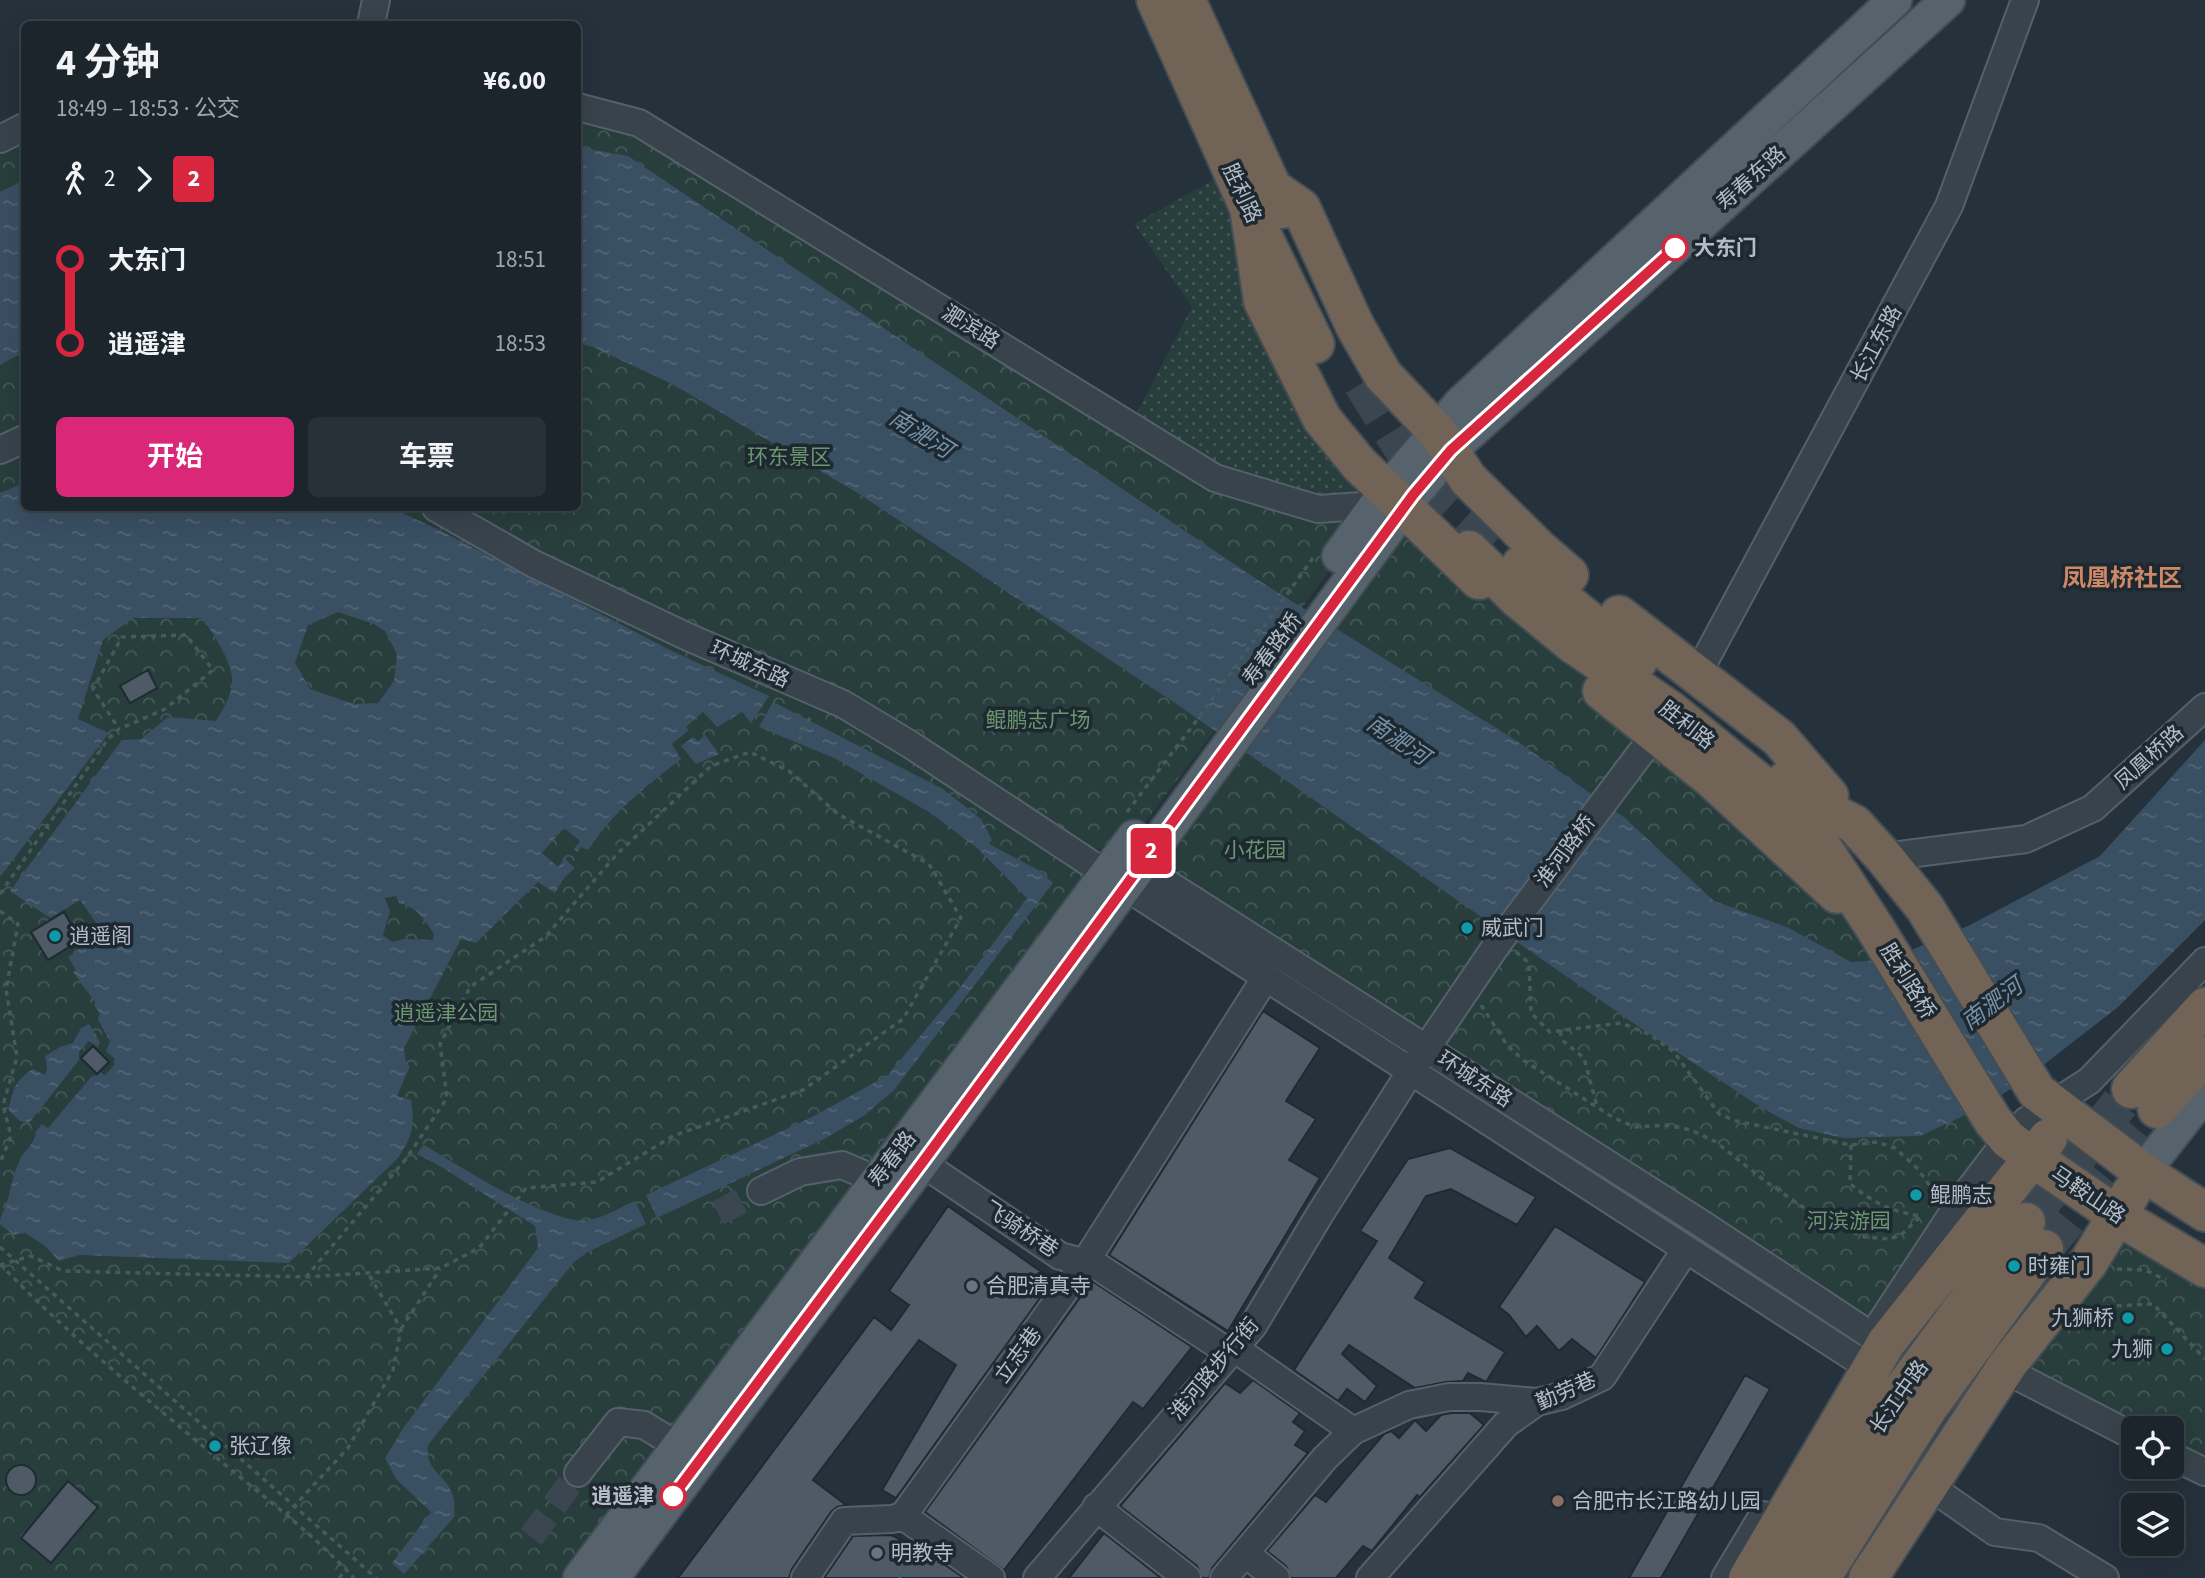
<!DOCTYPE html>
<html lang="zh">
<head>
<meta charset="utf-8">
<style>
  body { margin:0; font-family:"Source Sans 3","Noto Sans SC",sans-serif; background:#293138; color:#f1f3f6; height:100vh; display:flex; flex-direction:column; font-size:26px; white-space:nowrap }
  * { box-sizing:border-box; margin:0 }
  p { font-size:23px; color:#a0a5a9 }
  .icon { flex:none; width:38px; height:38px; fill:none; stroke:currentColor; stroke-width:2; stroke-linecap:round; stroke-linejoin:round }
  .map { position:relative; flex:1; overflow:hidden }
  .drawer { position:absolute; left:21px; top:21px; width:560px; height:490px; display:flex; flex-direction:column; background:#1c252c; border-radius:10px; box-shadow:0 7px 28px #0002,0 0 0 2px #3a4248 }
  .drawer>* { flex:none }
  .badge { padding:0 14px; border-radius:5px; font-size:24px; line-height:46px }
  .fabs { position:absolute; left:2121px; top:1416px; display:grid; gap:14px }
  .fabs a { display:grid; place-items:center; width:63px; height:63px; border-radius:10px; background:#1c252c; box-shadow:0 7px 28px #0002,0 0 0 2px #3a4248; font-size:35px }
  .map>.badge { position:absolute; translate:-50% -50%; box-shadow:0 0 0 4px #fff }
  .legs { display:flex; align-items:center; gap:10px; height:77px; padding:0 35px; font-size:23px }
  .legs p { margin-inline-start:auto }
  .summary { display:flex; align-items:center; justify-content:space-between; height:119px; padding:0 35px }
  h1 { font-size:38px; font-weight:700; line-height:52px }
  .primary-button { display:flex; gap:14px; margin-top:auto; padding:14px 35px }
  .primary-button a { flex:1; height:80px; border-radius:10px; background:#db2777; color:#fff; font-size:28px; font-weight:700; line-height:80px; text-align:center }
  .primary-button a+a { background:#293138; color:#f1f3f6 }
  ul { padding:0 35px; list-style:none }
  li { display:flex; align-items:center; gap:24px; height:84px; font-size:26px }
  li i { display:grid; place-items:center; width:10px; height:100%; margin:0 9px; background:currentColor }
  li i::after { content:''; width:18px; height:18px; margin:-9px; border:5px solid; border-radius:50%; background:#1c252c }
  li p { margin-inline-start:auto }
  li:first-child i { background:linear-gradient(#0000 50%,currentColor 0) }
  li:last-child i { background:linear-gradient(currentColor 50%,#0000 0) }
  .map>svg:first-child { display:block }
  .grass { fill:url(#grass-dots) }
  .park { fill:url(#park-crowns) }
  .water { fill:url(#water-ripples); fill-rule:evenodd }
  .building { fill:#4e5b67; stroke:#1f2a32; stroke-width:2 }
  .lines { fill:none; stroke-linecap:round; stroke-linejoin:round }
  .minor-tunnel { stroke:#3a4650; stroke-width:26; stroke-dasharray:26 13; stroke-linecap:butt }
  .highway-tunnel { stroke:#3a4650; stroke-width:38; stroke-dasharray:38 19; stroke-linecap:butt }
  .minor-casing { stroke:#56606a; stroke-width:30 }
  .major-casing { stroke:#414c55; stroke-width:37 }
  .highway-casing { stroke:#434d56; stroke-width:42 }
  .path { stroke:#465a5b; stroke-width:3.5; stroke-dasharray:5 5; stroke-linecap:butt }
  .minor { stroke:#38434c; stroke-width:26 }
  .major { stroke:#56626c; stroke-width:33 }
  .highway { stroke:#716356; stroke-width:38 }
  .line-1-casing { stroke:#fff; stroke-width:16 }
  .line-1 { stroke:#d7263d; stroke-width:10 }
  .stop-1-dot { fill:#fff; stroke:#d7263d; stroke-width:3.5 }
  .culture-dot { fill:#0f9aa8; stroke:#1d2830; stroke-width:2.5 }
  .worship-dot { fill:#6b7280; stroke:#1d2830; stroke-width:2.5 }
  .education-dot { fill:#8d6e63; stroke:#1d2830; stroke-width:2.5 }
  .labels { text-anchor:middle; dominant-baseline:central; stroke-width:7; stroke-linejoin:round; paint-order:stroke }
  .street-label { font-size:21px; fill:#b4bdc7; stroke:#1d2830 }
  .stop-label { font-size:21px; font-weight:bold; fill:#b4bdc7; stroke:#1d2830; text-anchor:start }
  .park-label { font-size:21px; fill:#6c9771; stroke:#1d2830 }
  .poi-label { font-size:21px; fill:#b4bdc7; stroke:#1d2830; text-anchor:start }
  .water-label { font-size:23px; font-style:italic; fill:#7692a9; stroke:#1d2830 }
  .quarter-label { font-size:24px; font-weight:bold; fill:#cf8867; stroke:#1d2830 }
</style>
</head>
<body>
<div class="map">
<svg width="2205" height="1578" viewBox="0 0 2205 1578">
  <defs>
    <pattern id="grass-dots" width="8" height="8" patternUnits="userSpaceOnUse" patternTransform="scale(1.75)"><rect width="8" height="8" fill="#273e3d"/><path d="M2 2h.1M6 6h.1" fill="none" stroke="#445858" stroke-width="1.8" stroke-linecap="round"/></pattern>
    <pattern id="park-crowns" width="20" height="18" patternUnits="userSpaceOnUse" patternTransform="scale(1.75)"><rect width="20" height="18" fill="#273e3d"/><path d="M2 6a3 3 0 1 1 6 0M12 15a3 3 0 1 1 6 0" fill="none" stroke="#445858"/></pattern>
    <pattern id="water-ripples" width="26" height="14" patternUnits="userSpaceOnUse" patternTransform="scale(1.75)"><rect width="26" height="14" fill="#394f62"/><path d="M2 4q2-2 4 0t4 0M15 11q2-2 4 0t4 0" fill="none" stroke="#536677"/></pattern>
  </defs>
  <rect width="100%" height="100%" fill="#25313b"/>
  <path class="grass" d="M1231 170 1264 301 1387 490 1318 509 1215 478 1130 426 1192 307 1134 224Z"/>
  <path class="park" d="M578 107 639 123 1215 478 1318 509 1376 505 1215 730 1121 854 1057 839 1106 874 580 1578H0V139L24 127V508H578Z
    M1405 506 1500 601 1875 928 2008 1139 1872 1336 1140 866Z
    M2118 1216 2205 1268V1464L2172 1447V1428H2134L2008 1364Z"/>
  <path class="water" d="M578 147 628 156 1258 580 1517 741 1625 818 1714 901 1789 928 1851 962 1890 959 1968 926 2100 856 2205 740V920L2118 1007 2028 1077 1985 1106 1920 1136 1843 1138 1799 1128 1762 1108 1636 1025 1178 705 856 492 674 385 593 347 578 343Z
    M24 180V352L0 365V192Z
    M24 483V508H392L441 531 672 651 769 696 751 723 742 712 717 727 703 712 686 727 689 730 672 744 681 759C644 788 615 810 588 850L581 847 577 852 574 849 580 841 564 828 542 853 558 867 565 859 575 868 564 878 555 893 538 882 476 943 461 939 404 1048 406 1064 410 1066 397 1096 411 1100C415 1126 413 1135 398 1158L289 1263 79 1255 59 1261 44 1245 25 1233 14 1235 0 1224C0 1215 4 1212 7 1203 11 1188 13 1174 20 1160 25 1150 36 1142 36 1131L42 1124 48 1128 92 1076 98 1075 100 1072 105 1075 115 1064 113 1062 115 1059 106 1051 110 1042 98 1019 100 1014 94 1005 95 1002 73 972 76 970 68 957 90 942 87 936 99 927 80 900 50 918 10 891 122 740 141 739 168 717 216 721C223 709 230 698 232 685 235 666 213 633 202 618H133L103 640 78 719 109 733 0 877V493ZM338 612 374 624 385 631 397 654 394 681 378 703 354 704 310 689 295 663 308 625ZM396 896 399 903C418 908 424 919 434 934L433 940 404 939 392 942 383 935 390 911 385 898Z
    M773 702 943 789 981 819 992 840 989 844 1040 871 1053 883 894 1090 865 1115 824 1139 657 1218 646 1195 814 1116 888 1075 959 989 1027 898 977 848 929 812 834 758 759 727Z
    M705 735 719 754 696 764 681 746 693 737 698 741Z
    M89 1024 100 1042 98 1047 89 1041 79 1051V1060L29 1123 20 1121 9 1111C11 1092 16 1079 33 1069L45 1075 47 1069 45 1056 60 1047 73 1043 81 1028Z
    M424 1145C456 1164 555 1228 590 1220 605 1217 621 1207 635 1201L646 1224 588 1252 574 1262 428 1445C425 1471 444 1473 452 1493 455 1499 454 1509 455 1516L404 1574 392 1563 431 1512 396 1479 385 1458 404 1427 538 1248 535 1226 443 1168 417 1154Z"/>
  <path class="building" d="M148 670 157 688 130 703 120 686Z
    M64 912 80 940 48 960 31 932Z
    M1263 1011 1320 1048 1286 1101 1316 1119 1289 1160 1320 1178 1228 1331 1109 1255Z
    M93 1046 109 1062 97 1074 81 1058Z
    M1450 1148 1536 1197 1517 1225 1451 1189 1426 1196 1389 1258 1425 1282 1415 1298 1505 1352 1486 1382 1468 1373 1463 1381 1446 1382 1415 1388 1349 1345 1342 1354 1377 1386 1365 1402 1347 1389 1338 1401 1294 1370 1377 1241 1360 1231 1408 1159Z
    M948 1206 1053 1280 896 1498 882 1490 956 1365 919 1340 813 1480 846 1505 837 1507 831 1512 792 1569 789 1578H678L874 1317 891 1330 909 1305 889 1291Z
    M1555 1226 1645 1282 1596 1358 1572 1339 1559 1351 1537 1326 1526 1337 1509 1315 1499 1307Z
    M1092 1281 1192 1347 1143 1409 1133 1402 1004 1570 925 1512Z
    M1745 1375 1770 1389 1661 1578H1629Z
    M1253 1380 1300 1413 1293 1422 1305 1431 1295 1445 1308 1453 1212 1568 1209 1578H1202L1197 1566 1120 1506 1225 1383 1240 1393Z
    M1451 1413H1470L1484 1425 1420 1497 1417 1495 1372 1551 1363 1546 1336 1578H1291L1286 1566 1267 1551 1315 1495 1326 1502 1384 1434 1391 1431 1399 1438 1415 1420 1426 1431 1441 1415Z
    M6 1480a15 15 0 1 1 30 0a15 15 0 1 1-30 0Z
    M68 1481 98 1507 51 1563 21 1538Z
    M1104 1533 1161 1578H1069Z
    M891 1535 928 1553 964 1578H824L853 1536Z"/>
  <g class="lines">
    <path class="minor-tunnel" d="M718 1213 761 1191
      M531 1537 578 1473"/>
    <path class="highway-tunnel" d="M1362 383 1415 468 1521 565
      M2026 1222 2131 1089
      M2044 1249 2157 1109"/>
    <defs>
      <path id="minor" d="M371 24 376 0
        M578 107 639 123 1215 478 1318 509 1376 505
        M0 139 24 127
        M0 450 24 439
        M436 508 534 564 688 637 843 704 911 745 1126 887 1870 1368
        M1697 675 1949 206 2025 0
        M1124 856 1702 1224 1872 1336 1886 1343
        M1884 857 2026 839 2093 808 2205 707
        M922 1163 1060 1256 1097 1266 1230 1353
        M761 1191 800 1172 842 1165 877 1180
        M1880 1324 1962 1199 2008 1139 2026 1121 2089 1081 2205 961
        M1234 1348 1353 1431
        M2005 1370 2133 1436
        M2172 1456 2205 1472
        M578 1473 618 1422 644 1425 678 1446
        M1928 1485 1995 1532 2039 1538 2105 1578
        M1096 1507 1187 1578
        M903 1516 991 1578
        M1245 1553 1276 1578
        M805 1578 844 1521 892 1519 903 1516 1084 1264 1266 977
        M1037 1578 1253 1326 1320 1214 1411 1071 1498 943 1655 734
        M1224 1578 1325 1458 1353 1431 1409 1405 1449 1397H1480L1537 1402
        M1370 1578 1506 1424 1537 1402 1562 1396 1602 1377 1686 1249
        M1725 1578 1763 1515"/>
      <path id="major" d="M1339 556 1387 490 1461 403 1895 0
        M2143 1172 2205 1093
        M580 1578 1134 837
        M612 1578 922 1163 1413 495 1451 450 1948 0"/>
      <path id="highway" d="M1156 0 1249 208 1315 344
        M1186 0 1282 209
        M1272 188 1301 208 1355 326 1383 375 1437 432 1468 479 1540 550 1569 575
        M1249 208 1263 301 1322 419 1359 464 1479 580
        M1469 550 1517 598 1573 644 1670 710 1779 799 1816 838 1875 928 1993 1121 2008 1139 2033 1158 2118 1216 2205 1268
        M1521 565 1638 661
        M1619 615 1779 738 1829 796
        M1602 691 1712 779 1837 894
        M1785 781 1814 804 1854 824 1884 857 1925 908 2037 1092 2143 1172 2205 1212
        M2131 1089 2205 1007
        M2157 1109 2205 1056
        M1748 1578 1886 1343 2048 1138
        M1784 1578 1881 1419 2026 1222
        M1821 1578 1928 1408 2044 1249
        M1868 1578 2008 1364 2088 1263 2131 1193"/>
    </defs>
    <use href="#minor" class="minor-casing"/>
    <use href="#major" class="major-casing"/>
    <use href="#highway" class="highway-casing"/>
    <path class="path" d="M794 749 812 714
      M1127 812 1194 724 1313 558
      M0 894 108 739 119 729 165 709 213 670 186 635 122 637 93 689 119 729
      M0 911 18 924 6 989 17 1057 3 1105 11 1136 0 1163
      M1516 952 1529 963 1531 1013 1550 1032 1621 1023 1649 1034 1674 1052 1719 1114 1736 1121 1851 1145 1877 1142 1895 1148 1918 1169 1937 1196
      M1481 1005 1507 1045 1523 1060 1614 1118 1635 1127 1667 1125 1691 1130 1716 1142 1765 1181 1823 1221 1865 1237 1889 1239 1901 1235 1921 1216 1923 1217
      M1560 1031 1562 1040 1584 1058 1597 1106
      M1851 1145 1850 1184C1875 1203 1889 1211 1920 1216
      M0 1247 376 1578
      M0 1264C71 1338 152 1403 230 1469 272 1503 317 1538 354 1578
      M0 1265 31 1256 63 1271 306 1277 441 1268 479 1248 526 1188 597 1182 673 1136 803 1090 903 1019 961 918 929 864 838 814 789 771 750 752 711 766 617 854 545 937 470 987 440 1044 447 1098 406 1159 306 1277
      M2117 1269 2145 1270 2166 1280
      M2087 1307 2153 1304 2205 1359
      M401 1329 440 1269
      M286 1515 348 1448 393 1370 401 1329 368 1273
      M899 1557 905 1563 899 1578
      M339 1578 346 1570"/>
    <use href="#minor" class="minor"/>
    <use href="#major" class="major"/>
    <use href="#highway" class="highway"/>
  </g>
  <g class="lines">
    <defs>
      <path id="line-1" d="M673 1496 922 1163 1413 495 1451 450 1675 248"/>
    </defs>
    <use href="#line-1" class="line-1-casing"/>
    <use href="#line-1" class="line-1"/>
  </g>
  <g class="stop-1-dot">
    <circle cx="1675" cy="248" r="12"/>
    <circle cx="673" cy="1496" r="12"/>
  </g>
  <g class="culture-dot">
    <circle cx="1467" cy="928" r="7"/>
    <circle cx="55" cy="936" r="7"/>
    <circle cx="1916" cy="1195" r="7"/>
    <circle cx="2014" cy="1266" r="7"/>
    <circle cx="2128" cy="1318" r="7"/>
    <circle cx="2167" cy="1349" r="7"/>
    <circle cx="215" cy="1446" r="7"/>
  </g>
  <g class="worship-dot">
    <circle cx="972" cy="1286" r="7"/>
    <circle cx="877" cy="1553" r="7"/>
  </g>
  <circle class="education-dot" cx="1558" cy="1501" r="7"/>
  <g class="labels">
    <g class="street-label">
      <text transform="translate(1751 178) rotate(-42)">寿春东路</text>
      <text transform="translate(1242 193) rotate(65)">胜利路</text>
      <text transform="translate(971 327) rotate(32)">淝滨路</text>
      <text transform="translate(1876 344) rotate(-62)">长江东路</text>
      <text transform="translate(1272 649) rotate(-54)">寿春路桥</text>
      <text transform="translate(750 664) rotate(24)">环城东路</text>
      <text transform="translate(1687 725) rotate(38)">胜利路</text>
      <text transform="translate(2149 757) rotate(-42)">凤凰桥路</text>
      <text transform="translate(1565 851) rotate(-53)">淮河路桥</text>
      <text transform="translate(1908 981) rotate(58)">胜利路桥</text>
      <text transform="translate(1475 1079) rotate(33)">环城东路</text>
      <text transform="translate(892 1159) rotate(-53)">寿春路</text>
      <text transform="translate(2088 1195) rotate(34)">马鞍山路</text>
      <text transform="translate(1021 1229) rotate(33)">飞骑桥巷</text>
      <text transform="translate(1018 1355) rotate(-54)">立志巷</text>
      <text transform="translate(1214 1369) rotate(-50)">淮河路步行街</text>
      <text transform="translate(1566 1391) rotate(-24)">勤劳巷</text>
      <text transform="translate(1899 1397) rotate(-55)">长江中路</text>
    </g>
    <g class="stop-label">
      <text x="1694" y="248">大东门</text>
      <text x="654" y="1496" text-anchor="end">逍遥津</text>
    </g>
    <g class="park-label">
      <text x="789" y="457">环东景区</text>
      <text x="1038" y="720">鲲鹏志广场</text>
      <text x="1255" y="850">小花园</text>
      <text x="446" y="1013">逍遥津公园</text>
      <text x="1849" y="1221">河滨游园</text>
    </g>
    <g class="poi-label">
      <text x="1481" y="928">威武门</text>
      <text x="69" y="936">逍遥阁</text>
      <text x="1930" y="1195">鲲鹏志</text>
      <text x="2028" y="1266">时雍门</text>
      <text x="986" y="1286">合肥清真寺</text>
      <text x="2114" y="1318" text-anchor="end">九狮桥</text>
      <text x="2153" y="1349" text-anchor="end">九狮</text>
      <text x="229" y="1446">张辽像</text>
      <text x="1572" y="1501">合肥市长江路幼儿园</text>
      <text x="891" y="1553">明教寺</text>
    </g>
    <g class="water-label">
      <text transform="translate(921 434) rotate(32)">南淝河</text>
      <text transform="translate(1398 740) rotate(34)">南淝河</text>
      <text transform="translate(1992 1004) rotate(-37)">南淝河</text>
    </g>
    <g class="quarter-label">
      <text x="2122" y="578">凤凰桥社区</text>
    </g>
  </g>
</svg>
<div class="fabs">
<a><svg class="icon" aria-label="locate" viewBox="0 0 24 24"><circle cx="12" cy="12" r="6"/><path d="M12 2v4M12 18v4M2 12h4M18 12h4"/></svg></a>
<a><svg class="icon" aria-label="layers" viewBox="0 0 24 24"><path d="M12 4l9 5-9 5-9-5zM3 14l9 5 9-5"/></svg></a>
</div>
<b class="badge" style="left:1151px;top:851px;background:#d7263d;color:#fff">2</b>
<section class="drawer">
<div class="summary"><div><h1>4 分钟</h1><p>18:49 – 18:53 · 公交</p></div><b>¥6.00</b></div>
<div class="legs"><svg class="icon" aria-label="walk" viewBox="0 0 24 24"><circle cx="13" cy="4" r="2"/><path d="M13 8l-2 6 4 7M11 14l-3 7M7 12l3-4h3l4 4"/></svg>2<svg class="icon" aria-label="forward" viewBox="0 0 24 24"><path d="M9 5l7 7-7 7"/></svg><b class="badge" style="background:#d7263d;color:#fff">2</b></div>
<ul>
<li><i style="color:#d7263d"></i><b>大东门</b><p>18:51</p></li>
<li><i style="color:#d7263d"></i><b>逍遥津</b><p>18:53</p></li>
</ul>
<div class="primary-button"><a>开始</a><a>车票</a></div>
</section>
</div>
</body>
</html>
